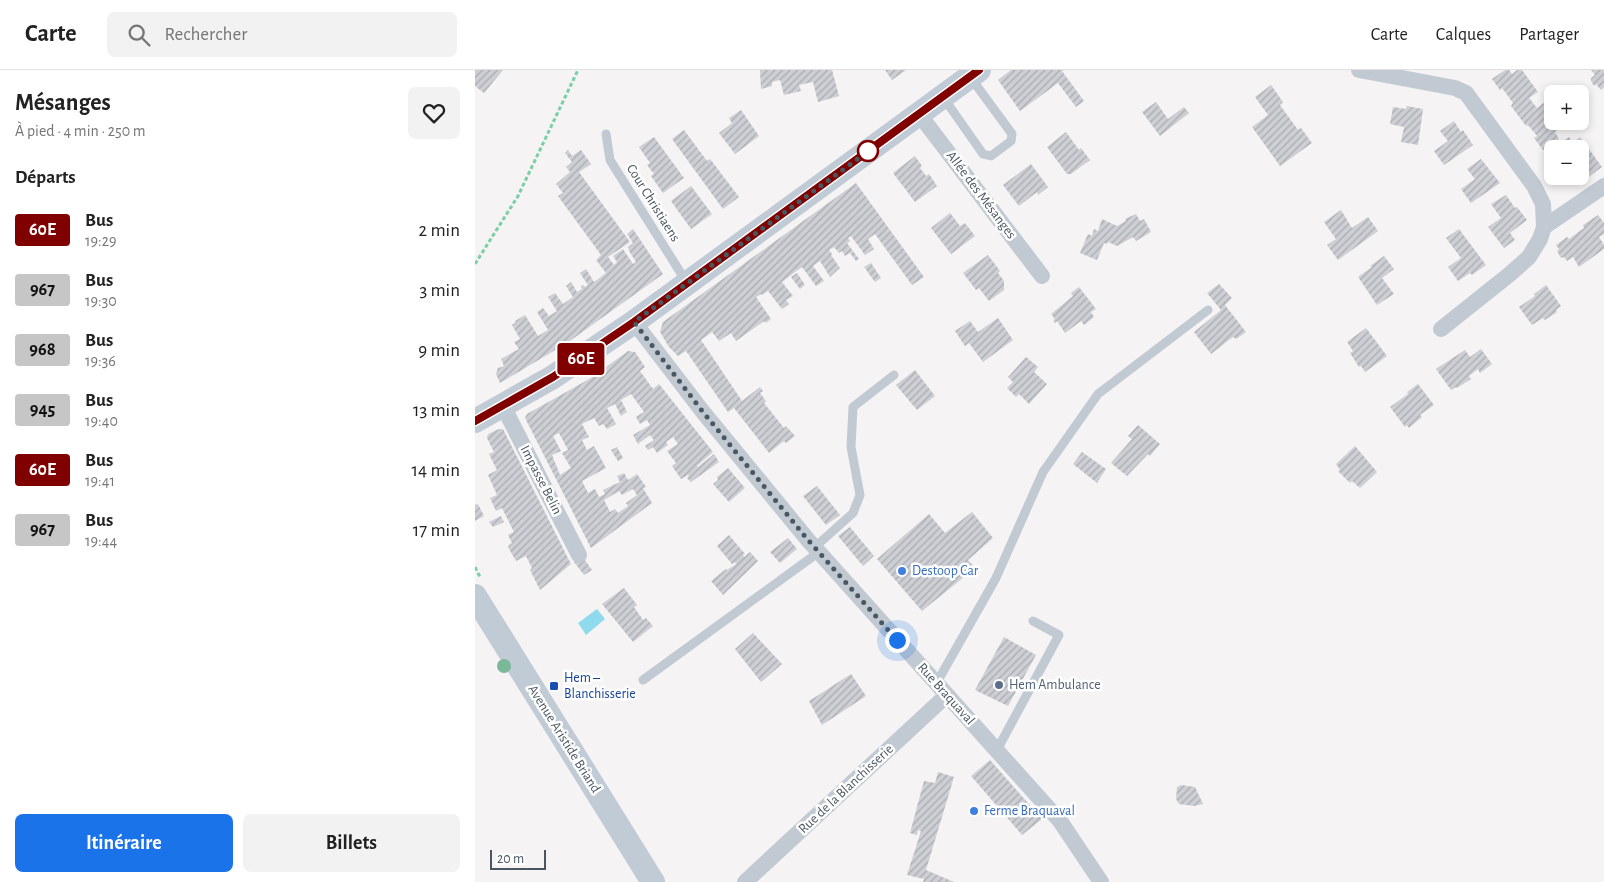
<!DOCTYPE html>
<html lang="fr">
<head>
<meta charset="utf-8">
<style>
  body { margin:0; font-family:"Alegreya Sans",sans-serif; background:#f2f2f2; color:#222; height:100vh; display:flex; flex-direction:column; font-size:19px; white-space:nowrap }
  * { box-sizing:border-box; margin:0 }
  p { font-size:16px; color:#767676 }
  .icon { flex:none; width:28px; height:28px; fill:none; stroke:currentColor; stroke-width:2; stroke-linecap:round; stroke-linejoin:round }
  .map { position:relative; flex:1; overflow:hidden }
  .details { display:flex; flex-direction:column; background:#fff; width:475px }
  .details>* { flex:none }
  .badge { padding:0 10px; border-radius:4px; font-size:18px; line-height:32px }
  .controls { position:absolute; left:1069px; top:15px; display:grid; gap:10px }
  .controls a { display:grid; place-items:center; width:45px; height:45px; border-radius:8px; background:#fff; box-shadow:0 2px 8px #0003; font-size:25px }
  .scale { position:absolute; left:15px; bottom:12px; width:56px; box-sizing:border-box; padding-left:5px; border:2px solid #4a5661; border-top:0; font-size:14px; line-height:18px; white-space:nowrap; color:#4a5661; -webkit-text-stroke:4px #fff; paint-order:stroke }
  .you { position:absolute; width:25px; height:25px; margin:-12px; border:4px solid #fff; border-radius:50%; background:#1a73e8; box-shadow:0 0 0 8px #1a73e833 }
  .map>.badge { position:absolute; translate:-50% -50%; box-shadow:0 0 0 2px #fff }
  h2 { padding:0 15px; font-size:19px; line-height:45px }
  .round { display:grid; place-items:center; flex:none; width:52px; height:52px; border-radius:8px; background:#f2f2f2 }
  .overview { display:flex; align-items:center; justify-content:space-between; height:85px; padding:0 15px }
  h1 { font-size:24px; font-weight:700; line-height:38px }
  .button { display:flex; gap:10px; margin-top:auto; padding:10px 15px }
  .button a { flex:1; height:58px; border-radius:8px; background:#1a73e8; color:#fff; font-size:20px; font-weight:700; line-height:58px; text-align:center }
  .button a+a { background:#f2f2f2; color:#222 }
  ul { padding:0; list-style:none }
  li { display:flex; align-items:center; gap:15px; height:60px; padding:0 15px }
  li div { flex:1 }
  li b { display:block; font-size:19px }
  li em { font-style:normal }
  li .badge { min-width:55px; font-weight:700; text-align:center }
  header { display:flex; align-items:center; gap:30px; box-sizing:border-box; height:70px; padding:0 25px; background:#fff; border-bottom:1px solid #e0e0e0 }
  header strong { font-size:24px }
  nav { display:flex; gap:28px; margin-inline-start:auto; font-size:18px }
  .search { width:350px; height:45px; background:#f2f2f2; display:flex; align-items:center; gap:12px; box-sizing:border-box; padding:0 18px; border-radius:8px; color:#767676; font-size:19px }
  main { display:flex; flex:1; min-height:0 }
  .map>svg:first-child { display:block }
  .water { fill:#90daee }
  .building { fill:url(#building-hatch); fill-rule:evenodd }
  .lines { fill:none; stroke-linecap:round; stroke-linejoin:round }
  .path { stroke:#7ad0a6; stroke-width:3; stroke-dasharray:4 2.5; stroke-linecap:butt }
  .service { stroke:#c1cad2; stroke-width:9 }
  .minor { stroke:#c1cad2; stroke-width:16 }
  .secondary { stroke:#c1cbd6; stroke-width:24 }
  .tree { fill:#7bb799 }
  .line-casing { stroke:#fff; stroke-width:11 }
  .line { stroke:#800000; stroke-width:8 }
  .walk { stroke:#4a5661; stroke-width:5; stroke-dasharray:0 9 }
  .stop-dot { fill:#fff; stroke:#800000; stroke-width:2.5 }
  .shop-dot { fill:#3f7fe0; stroke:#fff; stroke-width:2 }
  .service-dot { fill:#5c6f8a; stroke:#fff; stroke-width:2 }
  .transit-dot { fill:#1a4fb4; stroke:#fff; stroke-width:2 }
  .labels { text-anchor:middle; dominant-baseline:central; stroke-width:5; stroke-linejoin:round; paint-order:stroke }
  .street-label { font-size:14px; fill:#4a5661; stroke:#fff }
  .shop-label { font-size:14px; fill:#366cbe; stroke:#fff; text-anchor:start }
  .transit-label { font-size:14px; fill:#164399; stroke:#fff; text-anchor:start }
  .service-label { font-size:14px; fill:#4e5e75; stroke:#fff; text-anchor:start }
</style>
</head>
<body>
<header>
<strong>Carte</strong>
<div class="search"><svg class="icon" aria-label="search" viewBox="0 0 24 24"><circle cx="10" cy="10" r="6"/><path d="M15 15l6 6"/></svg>Rechercher</div>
<nav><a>Carte</a><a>Calques</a><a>Partager</a></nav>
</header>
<main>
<section class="details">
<div class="overview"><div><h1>Mésanges</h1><p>À pied · 4 min · 250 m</p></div><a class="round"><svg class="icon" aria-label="heart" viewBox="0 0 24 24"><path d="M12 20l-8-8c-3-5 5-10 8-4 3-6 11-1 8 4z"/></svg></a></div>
<h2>Départs</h2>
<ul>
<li><span class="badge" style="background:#800000;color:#fff">60E</span><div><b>Bus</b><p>19:29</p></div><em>2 min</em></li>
<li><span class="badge" style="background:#c6c6c6;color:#111">967</span><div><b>Bus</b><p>19:30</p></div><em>3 min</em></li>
<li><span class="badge" style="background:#c6c6c6;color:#111">968</span><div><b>Bus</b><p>19:36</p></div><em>9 min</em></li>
<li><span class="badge" style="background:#c6c6c6;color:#111">945</span><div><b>Bus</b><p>19:40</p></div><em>13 min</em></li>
<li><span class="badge" style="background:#800000;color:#fff">60E</span><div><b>Bus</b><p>19:41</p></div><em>14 min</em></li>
<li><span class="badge" style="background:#c6c6c6;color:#111">967</span><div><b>Bus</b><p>19:44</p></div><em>17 min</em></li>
</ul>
<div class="button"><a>Itinéraire</a><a>Billets</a></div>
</section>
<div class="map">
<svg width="1129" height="812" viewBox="0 0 1129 812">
  <defs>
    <pattern id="building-hatch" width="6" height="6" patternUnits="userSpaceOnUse" patternTransform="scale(1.25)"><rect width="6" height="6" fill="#cdcfd5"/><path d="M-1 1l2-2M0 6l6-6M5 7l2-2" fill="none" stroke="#a8abb0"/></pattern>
  </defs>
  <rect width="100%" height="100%" fill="#f5f3f3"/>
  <path class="water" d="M122 539 130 549 111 565 103 553Z"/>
  <path class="building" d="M0 0H28L9 23 0 16Z
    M285 0H357L364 26 343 32 338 12 324 15 326 21 309 25 305 10 297 12V16L286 19Z
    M410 0H431L417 10Z
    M536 0H589L587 1 609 31 601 37 583 13 545 41 523 10Z
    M1030 0H1034L1037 4 1042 0H1047L1063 22 1054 28 1062 38 1070 32 1078 42V51H1084L1087 56 1080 62 1084 69 1068 80 1059 68 1062 66 1053 55 1051 56 1036 36 1038 33 1027 18 1025 20 1017 9Z
    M1116 0H1129V17L1126 20 1121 14 1119 16 1116 11V8L1120 5Z
    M796 15 808 32 805 35 823 60 826 58 837 73 805 96 777 57 793 45 780 27Z
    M681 32 693 49 709 37 714 43 685 66 667 42Z
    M932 36 948 39 943 75 926 72 929 57 915 54 918 37 931 39Z
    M266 40 284 66 260 84 244 63 257 53 254 48Z
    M979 51 986 62 988 60 998 75 969 95 959 81 973 71 965 61Z
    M209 60 232 91 235 89 264 127 248 139 197 69Z
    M591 62 604 80 606 78 615 90 596 104H592L572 77Z
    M179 67 209 108 188 123 176 106 179 104 172 95 175 93 164 77Z
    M1094 67 1098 73 1105 67 1127 97 1104 114 1098 106H1105V79H1077Z
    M93 80 97 86 106 80 116 94 104 102 155 172 133 187 139 195 142 192 138 186 148 179 158 194 161 192 154 181 153 177 158 173 152 164 158 159 188 204 92 273 25 313 21 304 23 298 29 296 26 289 44 279 39 272 45 269 37 255 41 252 40 251 50 245 63 266 73 260 62 242 68 238 74 246 82 241 73 227 80 223 88 234 98 227 91 216 96 212 102 222 107 219 106 217 108 215 110 217 113 215 105 203 111 199 119 212 131 203 121 190 126 185 83 126 88 123 81 114 95 102 91 97 97 92 90 83Z
    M440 86 447 96 445 98 451 106 454 104 462 116 440 132 418 103Z
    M1006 89 1025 113 996 133 986 119 1000 109 992 99Z
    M556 94 573 117 563 125 562 122 544 136 528 115Z
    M381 113 449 207 437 215 400 164 393 169 399 179 390 185 376 166 373 168 375 171 372 173 384 189 381 191 375 183 370 186 367 181 364 183 359 177 354 180 357 184 356 185 365 198 355 207 345 191 338 196 349 211 341 216 327 197 320 202 307 212 318 226 311 230 314 234 307 239 293 221 287 225 286 224 281 227 296 249 291 253 289 251 261 271 256 263 244 271 237 262 226 270 267 331 285 317 288 321 285 323 291 331 289 333 309 358 311 356 320 366 311 373 309 371 294 383 259 338 253 342 211 281 203 286 194 277 185 262 188 252Z
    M216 116 237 144 216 159 196 131Z
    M1031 125 1040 138 1042 137 1052 150 1035 163 1040 170 1029 178 1013 157 1026 148 1016 134Z
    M866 140 877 158 893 147 903 161 863 190 852 175 861 169 849 152Z
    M475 143 485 156 490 153 500 166 476 184 456 158Z
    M661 144 665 151 669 149 676 162 661 171 658 167 642 176 633 172 632 174 629 173 622 190 605 183 613 164 617 166 619 159 623 161 627 149 642 156 651 151 650 149Z
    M1123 145 1129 153V164L1124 167 1129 175V179L1104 197 1098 187 1092 191 1089 187 1086 188 1082 181 1084 179 1081 175 1092 167 1094 169 1102 163 1109 158 1108 155Z
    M984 159 1011 195 997 205 995 203 983 211 973 197 986 188 971 168Z
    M513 185 525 201 523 203 529 211V220L514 231 504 218 501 220 488 203Z
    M909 186 919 199 907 208 919 224 902 235 883 207 897 197 895 196Z
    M396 193 406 208 400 212 389 197Z
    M322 203 330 215 325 219 316 207Z
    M744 214 757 228 750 235 771 262 761 269 758 267 736 284 719 262 746 240 732 223Z
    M1071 215 1086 236 1081 240 1082 242 1070 250 1068 248 1057 255 1044 237 1060 226 1059 224Z
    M604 217 621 239 616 242 619 247 609 255 606 251 590 263 582 251 580 253 578 250 580 249 576 244 598 226 596 223Z
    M523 248 538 270 508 292 494 273 490 276 480 261 495 251 503 262Z
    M891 258 912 286 890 302 886 296 884 297 875 283 878 281 872 272Z
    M1006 279 1017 294 1005 303 1003 299 994 306 996 309 982 318 981 317 976 320 961 299 990 280 995 287Z
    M153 281 160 282 170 297 165 301 178 319 184 314 238 382 222 396 223 397 239 384 244 392 216 412 212 408 214 406 213 405 206 409 197 396 201 393 192 381 203 374 198 367 191 372 193 375 182 383 178 377 173 380 170 376 179 370 175 365 163 374 158 365 175 355 172 350 165 354 161 347 169 342 156 324 146 330 152 342 146 346 140 334 132 338 141 354 132 359 128 354 124 356 119 348 107 354 114 367 107 370 112 380 119 376 131 398 107 411 113 423 120 419 124 427 130 424 128 420 145 412 142 406 149 403 153 410 162 404 171 417 168 418 177 433 116 478 50 348 52 344 116 308ZM84 363 93 380 87 383 96 398 85 405 77 385 86 381 78 366ZM158 419 162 425 151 433 153 436 143 443 140 439 135 442 129 430 144 421 147 425Z
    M551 287 563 297 559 302 572 314 554 334 544 324 541 327 532 318 538 312 533 307Z
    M440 300 460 326 442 340 421 315Z
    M943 314 959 335 945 345 947 347 934 358 932 355 930 357 915 337 933 324 932 322Z
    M663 355 685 374 675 386 673 384 652 406 636 393 657 369 653 366Z
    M24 359H28L96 494 65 520 55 500 57 498 51 486 41 491 34 479 33 476 37 473 33 465 39 462 27 438 21 441 15 428 22 425 13 405 22 400 14 384 19 382 12 368 13 364Z
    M880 376 902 402 885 418 877 411 875 413 863 401 865 400 861 394Z
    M142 377 148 388 143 391 136 380Z
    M607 382 631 399 622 413 598 394Z
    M253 398 270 418 254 432 238 414 243 410 242 407Z
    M342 416 365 445 351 455 328 426Z
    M3 434 9 446 0 451V435Z
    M497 442 518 468 493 490 500 498 447 541 402 489 454 444 470 463Z
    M26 446 29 452 18 457 14 452Z
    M375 457 399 486 388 496 363 466Z
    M254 465 270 484 268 485 269 487 275 482 283 491 248 525 236 511 251 499 252 500 261 494 260 492 257 494 242 476Z
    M313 468 322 479 305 493 295 482Z
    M107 486 117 500 109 505 99 492Z
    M149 518 162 535 159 537 168 550 171 548 178 556 158 572 127 534Z
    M278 563 307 594 286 612 260 579Z
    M529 567 561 585 533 636 500 620Z
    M376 604 391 626 347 655 334 631Z
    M515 690 567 749 547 765 496 706Z
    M463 702 479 707 451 800 479 812H448L449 809 432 805 446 761 443 760 442 765 435 763 449 711 460 713Z
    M706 715 720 717 728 734 719 736 704 734 701 729 702 717Z"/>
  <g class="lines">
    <path class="path" d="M0 194 43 126 103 0
      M0 497 5 507"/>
    <path class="service" d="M468 27 508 84 516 86 536 71 537 64 496 8
      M131 64 135 90 212 213
      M340 477 378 443 385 425 376 377 378 337 419 305
      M168 610 344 482
      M461 614 521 508 568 402 623 324 733 240
      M522 680 584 565 558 551"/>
    <path class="minor" d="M884 0 980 18 991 23 1059 116 1068 134 1069 157 1065 169 1054 187 1035 204 966 259
      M444 44 567 206
      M1069 157 1129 116
      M159 252 228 342 333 470 585 751 626 812
      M28 336 104 485
      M270 812 472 625"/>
    <path class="secondary" d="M0 351 78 307 159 252 504 0
      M0 526 178 812"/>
  </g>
  <circle class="tree" cx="29" cy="596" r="7"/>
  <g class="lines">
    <defs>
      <path id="line" d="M0 351 78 307 159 252 504 0"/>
    </defs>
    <use href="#line" class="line-casing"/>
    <use href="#line" class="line"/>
    <path class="walk" d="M393 81 395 80 159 252 228 342 333 470 422 570"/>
  </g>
  <circle class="stop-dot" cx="393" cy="81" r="10"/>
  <g class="shop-dot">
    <circle cx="427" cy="501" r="5"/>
    <circle cx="499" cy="741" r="5"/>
  </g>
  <circle class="service-dot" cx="524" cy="615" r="5"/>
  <rect class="transit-dot" x="74" y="611" width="10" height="10" rx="2.5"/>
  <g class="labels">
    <g class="street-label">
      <text transform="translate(506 125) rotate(53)">Allée des Mésanges</text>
      <text transform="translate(178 133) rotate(58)">Cour Christiaens</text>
      <text transform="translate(66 410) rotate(63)">Impasse Belin</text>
      <text transform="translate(471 624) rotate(48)">Rue Braquaval</text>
      <text transform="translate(89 669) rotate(58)">Avenue Aristide Briand</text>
      <text transform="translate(371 719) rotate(-43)">Rue de la Blanchisserie</text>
    </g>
    <g class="shop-label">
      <text x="437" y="501">Destoop Car</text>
      <text x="509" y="741">Ferme Braquaval</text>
    </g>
    <g class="transit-label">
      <text x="89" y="608">Hem –<tspan x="89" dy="16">Blanchisserie</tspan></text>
    </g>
    <g class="service-label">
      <text x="534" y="615">Hem Ambulance</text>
    </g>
  </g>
</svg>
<div class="controls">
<a>+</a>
<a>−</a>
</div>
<div class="scale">20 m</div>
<div class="you" style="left:422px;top:570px"></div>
<b class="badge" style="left:106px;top:289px;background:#800000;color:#fff">60E</b>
</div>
</main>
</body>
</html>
